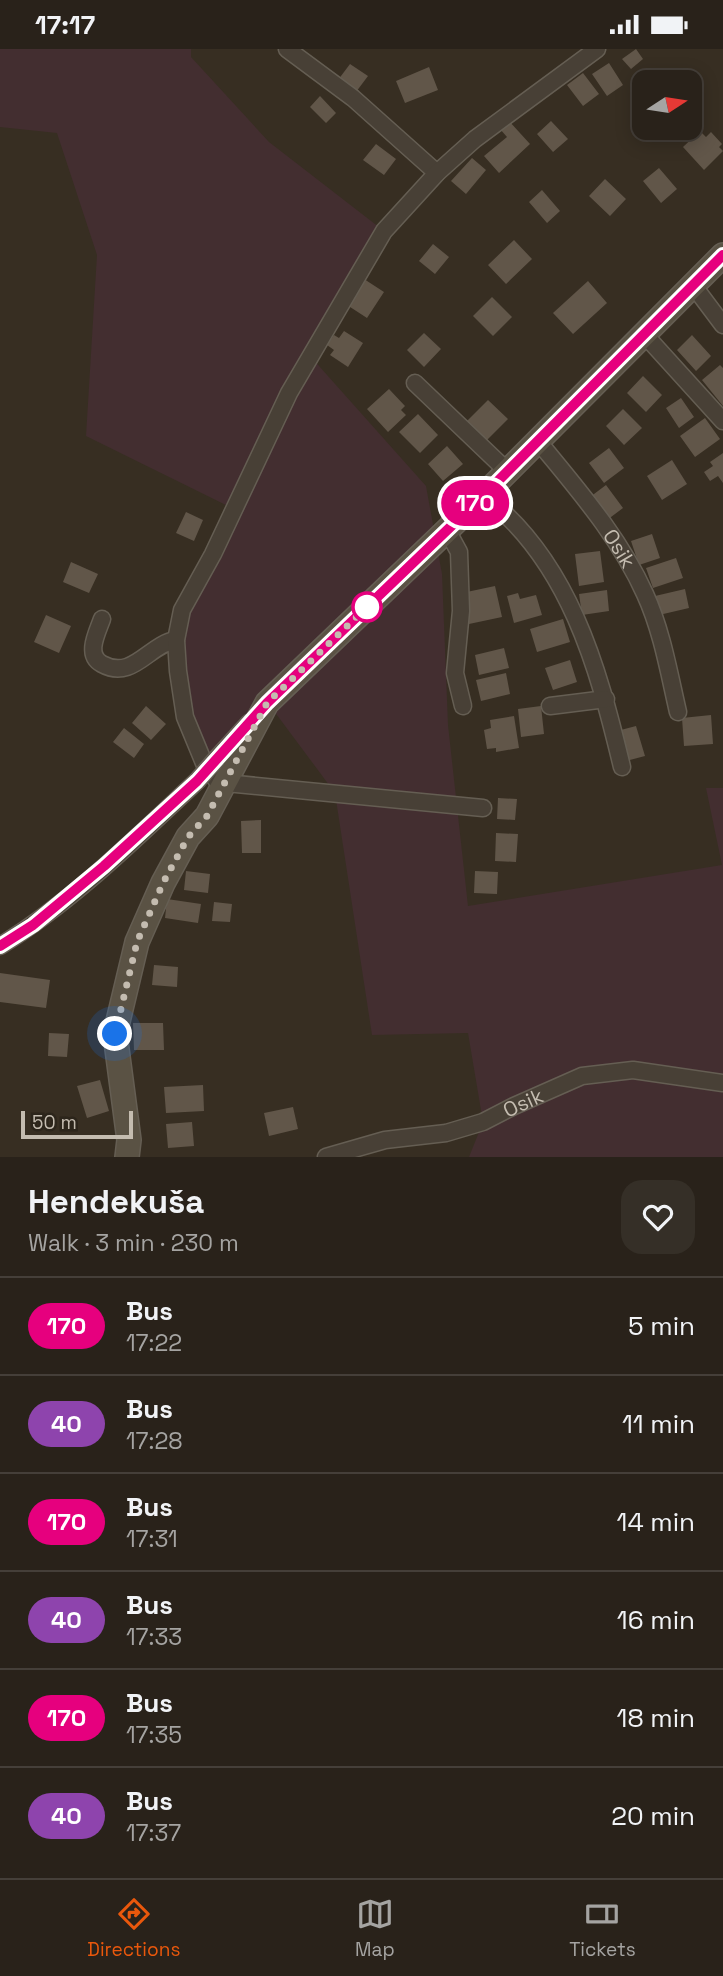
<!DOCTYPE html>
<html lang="en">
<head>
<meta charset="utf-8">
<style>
  body { margin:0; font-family:"Space Grotesk",sans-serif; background:#352f27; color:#f1f3f6; height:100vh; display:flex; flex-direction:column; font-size:26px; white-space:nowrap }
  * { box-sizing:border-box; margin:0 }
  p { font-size:23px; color:#a5a4a2 }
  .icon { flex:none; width:38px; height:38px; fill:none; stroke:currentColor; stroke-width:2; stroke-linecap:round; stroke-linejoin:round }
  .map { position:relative; height:1108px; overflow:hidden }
  .drawer { display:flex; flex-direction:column; background:#29221a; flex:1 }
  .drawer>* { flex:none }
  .badge { padding:0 14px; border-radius:23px; font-size:24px; line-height:46px }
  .needle { width:46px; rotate:78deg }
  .tools { position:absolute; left:632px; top:21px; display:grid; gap:14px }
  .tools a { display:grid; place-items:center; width:70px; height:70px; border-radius:14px; background:#29221a; box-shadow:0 4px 18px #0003,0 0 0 2px #453f39; font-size:35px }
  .scale { position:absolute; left:21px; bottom:18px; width:112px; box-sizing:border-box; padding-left:7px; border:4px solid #c4bcb0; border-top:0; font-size:19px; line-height:24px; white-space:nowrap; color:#c4bcb0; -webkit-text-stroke:5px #2c251b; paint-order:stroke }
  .you { position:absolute; width:35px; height:35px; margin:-18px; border:5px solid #fff; border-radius:50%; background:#1a73e8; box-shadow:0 0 0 10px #1a73e833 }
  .map>.badge { position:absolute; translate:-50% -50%; box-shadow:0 0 0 4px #fff }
  .round { display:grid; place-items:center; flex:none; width:74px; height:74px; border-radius:21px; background:#352f27 }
  .head { display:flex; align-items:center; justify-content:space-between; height:119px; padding:0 28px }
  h1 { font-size:33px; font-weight:600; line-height:52px }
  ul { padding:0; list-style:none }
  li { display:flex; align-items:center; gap:21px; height:98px; padding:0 28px; border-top:2px solid #453f39 }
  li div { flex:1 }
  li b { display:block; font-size:26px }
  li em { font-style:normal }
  li .badge { min-width:77px; font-weight:700; text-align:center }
  .status { display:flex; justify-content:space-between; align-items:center; height:49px; padding:0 35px; background:#29221a; direction:ltr }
  .status svg { height:19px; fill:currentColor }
  .tab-bar { display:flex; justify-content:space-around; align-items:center; height:98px; border-top:2px solid #453f39; background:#29221a; font-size:19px; color:#a5a4a2 }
  .tab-bar a { display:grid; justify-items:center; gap:4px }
  .tab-bar .on { color:#ea580c }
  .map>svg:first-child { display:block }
  .green { fill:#432e30 }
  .building { fill:#615649 }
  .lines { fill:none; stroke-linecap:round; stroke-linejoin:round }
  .minor-casing { stroke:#655e53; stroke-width:19 }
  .secondary-casing { stroke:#655e53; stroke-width:26 }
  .minor { stroke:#484036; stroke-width:16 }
  .secondary { stroke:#5a5244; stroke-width:23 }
  .minor-bridge-casing { stroke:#655e53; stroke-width:19; stroke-linecap:butt }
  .minor-bridge { stroke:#484036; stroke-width:16 }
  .line-casing { stroke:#fff; stroke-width:16 }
  .line { stroke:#e6007e; stroke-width:10 }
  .walk { stroke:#c4bcb0; stroke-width:7; stroke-dasharray:0 12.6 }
  .stop-dot { fill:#fff; stroke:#e6007e; stroke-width:3.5 }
  .labels { text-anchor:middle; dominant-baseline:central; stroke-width:6; stroke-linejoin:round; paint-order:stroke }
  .street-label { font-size:21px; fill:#c4bcb0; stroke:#2c251b }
</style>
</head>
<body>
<div class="status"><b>17:17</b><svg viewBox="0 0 49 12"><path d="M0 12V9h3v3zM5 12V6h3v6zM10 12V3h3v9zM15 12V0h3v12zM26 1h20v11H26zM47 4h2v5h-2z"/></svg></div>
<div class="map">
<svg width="723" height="1108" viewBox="0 0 723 1108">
  <rect width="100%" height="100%" fill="#372e22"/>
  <path class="green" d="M0 0H191V8L269 93 384 182 311 308 426 437 442 525 448 676 468 857 722 816 706 739H723V1108H469L483 1073 468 984 372 986 335 744 268 654 204 714 185 668 176 591 234 460 86 387 97 206 57 84 0 78Z"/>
  <path class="building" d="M636 0 643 10 631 20 622 10Z
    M609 14 623 36 607 47 592 25Z
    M350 15 368 27 356 43 338 31Z
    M429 18 438 41 405 54 396 32Z
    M583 24 599 45 583 57 567 36Z
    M320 47 336 64 326 74 310 58Z
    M509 72 530 95 499 124 484 107 507 88 500 80Z
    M551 72 568 90 553 103 537 85Z
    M700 82 706 88 711 83 722 95 719 98 723 102 704 121 683 98Z
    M376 95 396 110 384 126 363 111Z
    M472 109 486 121 466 145 451 132Z
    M659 119 677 140 661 154 643 132Z
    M605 130 626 150 610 167 589 147Z
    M542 141 560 162 547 174 529 153Z
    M514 191 532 210 506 235 488 216Z
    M433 195 449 208 435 225 419 212Z
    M364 230 384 243 367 269 347 256Z
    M588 232 607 254 573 285 553 264Z
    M492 248 512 268 493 287 473 267Z
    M344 282 363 294 348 318 330 306 334 301 327 296 334 286 339 289Z
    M424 284 441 300 424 318 407 301Z
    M692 286 711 307 696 322 677 301Z
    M720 316 723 319V357L702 331Z
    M643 327 662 346 646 363 627 344Z
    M389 340 405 357 401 361 406 366 388 383 367 360Z
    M681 349 694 368 679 379 666 359Z
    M488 351 508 370 486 392 466 373Z
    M623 360 642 379 624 396 606 377Z
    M418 365 438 386 420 404 399 383Z
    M705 369 720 390 695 408 680 387Z
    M447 397 463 415 443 432 428 415Z
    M609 399 624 419 604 434 589 414Z
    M723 404V434L718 427 710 432 704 423 713 417 710 413Z
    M672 411 687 435 662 451 647 427Z
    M606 436 623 459 607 471 590 448Z
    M186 463 203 471 194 492 176 484Z
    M652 485 660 509 639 516 631 492Z
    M600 502 604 533 579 537 575 505Z
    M676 509 683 529 653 539 646 519Z
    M71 513 98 525 89 544 63 533Z
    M495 537 502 568 469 575 462 544Z
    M685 540 689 559 659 566 655 547Z
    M607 541 609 562 582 566 579 545Z
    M518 544 520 550 536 546 542 566 514 574 507 547Z
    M46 566 71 577 59 604 34 593Z
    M563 570 570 593 537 603 530 580Z
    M504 599 509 619 479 626 475 606Z
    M570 611 577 633 553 641 545 619Z
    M506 624 510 645 481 652 476 631Z
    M146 657 166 675 151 691 132 674Z
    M541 657 544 685 521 688 518 660Z
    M711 666 713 695 684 697 682 669Z
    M514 667 519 699 496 703V699L487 700 484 681 491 679 490 671Z
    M636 677 645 707 626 712 617 682Z
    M124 679 144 695 134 709 113 693Z
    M498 749 517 750 515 771 497 770Z
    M261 771V804H242L241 772Z
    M496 784 518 785 516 813 495 812Z
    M186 822 210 825 208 844 184 841Z
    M475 822 498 823 497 845 474 844Z
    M167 850 201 855 198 874 165 869Z
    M214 853 232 855 230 873 212 872Z
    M154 916 178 918 177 938 152 936Z
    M0 924 50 931 46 959 0 953Z
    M133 974H163L164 1001H134Z
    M49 984 69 985 67 1008 48 1007Z
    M100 1031 109 1062 87 1069 77 1037Z
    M203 1036 204 1062 166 1064 164 1038Z
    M293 1058 298 1080 269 1087 264 1064Z
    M192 1073 194 1097 168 1099 166 1075Z"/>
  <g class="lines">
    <defs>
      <g id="minor">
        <path d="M287 0 353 49 437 124"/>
        <path d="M693 236 723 276"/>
        <path d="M644 285 723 372"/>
        <path d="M415 334 507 422"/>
        <path id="s1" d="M538 392C577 440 619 487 645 545 662 582 669 624 678 663"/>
        <path d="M483 446C569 511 598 618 622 718"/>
        <path d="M447 481 459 503 461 562 455 624 463 657"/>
        <path d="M102 570C97 584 85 606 102 615 133 632 149 595 176 591"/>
        <path d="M550 657 606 650"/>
        <path d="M217 709 249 674"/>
        <path d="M226 734 483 759"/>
        <path d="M223 740 204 714 185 668 178 622 176 591 182 561 213 505 289 344 384 182 437 124 475 90 597 0"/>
        <path d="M0 897C73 852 135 790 197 732"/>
        <path id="s2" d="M326 1108 385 1091 446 1084 483 1073 514 1057 582 1027 633 1021 723 1034"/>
      </g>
      <path id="secondary" d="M127 1108 129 1091 115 985 137 893 163 834 188 788 207 767 267 654 492 438 723 206"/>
    </defs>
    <use href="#minor" class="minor-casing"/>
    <use href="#secondary" class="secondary-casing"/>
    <use href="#minor" class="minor"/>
    <use href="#secondary" class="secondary"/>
    <defs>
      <path id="minor-bridge" d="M197 732 217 709"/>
    </defs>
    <use href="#minor-bridge" class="minor-bridge-casing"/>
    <use href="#minor-bridge" class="minor-bridge"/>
  </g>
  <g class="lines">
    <defs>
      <path id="line" d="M0 897 33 876 104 817 197 732 267 654 492 438 723 206"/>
    </defs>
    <use href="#line" class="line-casing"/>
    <use href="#line" class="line"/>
    <path class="walk" d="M115 985 137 893 163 834 188 788 207 767 267 654 367 558"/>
  </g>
  <circle class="stop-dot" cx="367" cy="558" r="14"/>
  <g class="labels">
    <g class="street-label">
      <text stroke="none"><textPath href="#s1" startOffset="135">Osik</textPath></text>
      <text stroke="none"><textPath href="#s2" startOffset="206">Osik</textPath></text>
    </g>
  </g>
</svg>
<div class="tools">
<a><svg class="needle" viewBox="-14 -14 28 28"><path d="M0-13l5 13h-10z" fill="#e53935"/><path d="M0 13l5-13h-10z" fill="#a5a4a2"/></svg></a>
</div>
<div class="scale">50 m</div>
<div class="you" style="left:115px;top:985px"></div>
<b class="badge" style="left:475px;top:454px;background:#e6007e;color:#fff">170</b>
</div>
<section class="drawer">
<div class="head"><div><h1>Hendekuša</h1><p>Walk · 3 min · 230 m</p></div><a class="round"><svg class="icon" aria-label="heart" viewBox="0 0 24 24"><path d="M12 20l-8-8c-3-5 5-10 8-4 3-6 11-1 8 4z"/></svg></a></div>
<ul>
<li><span class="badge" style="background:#e6007e;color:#fff">170</span><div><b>Bus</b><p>17:22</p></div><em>5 min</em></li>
<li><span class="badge" style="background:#8e44ad;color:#fff">40</span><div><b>Bus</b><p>17:28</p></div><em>11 min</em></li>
<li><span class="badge" style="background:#e6007e;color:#fff">170</span><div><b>Bus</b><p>17:31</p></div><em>14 min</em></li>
<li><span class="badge" style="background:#8e44ad;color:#fff">40</span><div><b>Bus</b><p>17:33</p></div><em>16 min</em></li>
<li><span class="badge" style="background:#e6007e;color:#fff">170</span><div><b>Bus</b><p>17:35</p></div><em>18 min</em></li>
<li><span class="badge" style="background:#8e44ad;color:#fff">40</span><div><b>Bus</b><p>17:37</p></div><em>20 min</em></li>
</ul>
</section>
<nav class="tab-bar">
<a class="on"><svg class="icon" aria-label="directions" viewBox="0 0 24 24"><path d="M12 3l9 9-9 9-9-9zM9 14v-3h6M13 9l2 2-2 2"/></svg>Directions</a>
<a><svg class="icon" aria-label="map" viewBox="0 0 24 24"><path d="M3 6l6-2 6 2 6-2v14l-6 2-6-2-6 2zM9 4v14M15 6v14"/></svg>Map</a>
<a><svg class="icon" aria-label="tickets" viewBox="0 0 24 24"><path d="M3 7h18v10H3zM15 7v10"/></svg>Tickets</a>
</nav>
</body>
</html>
